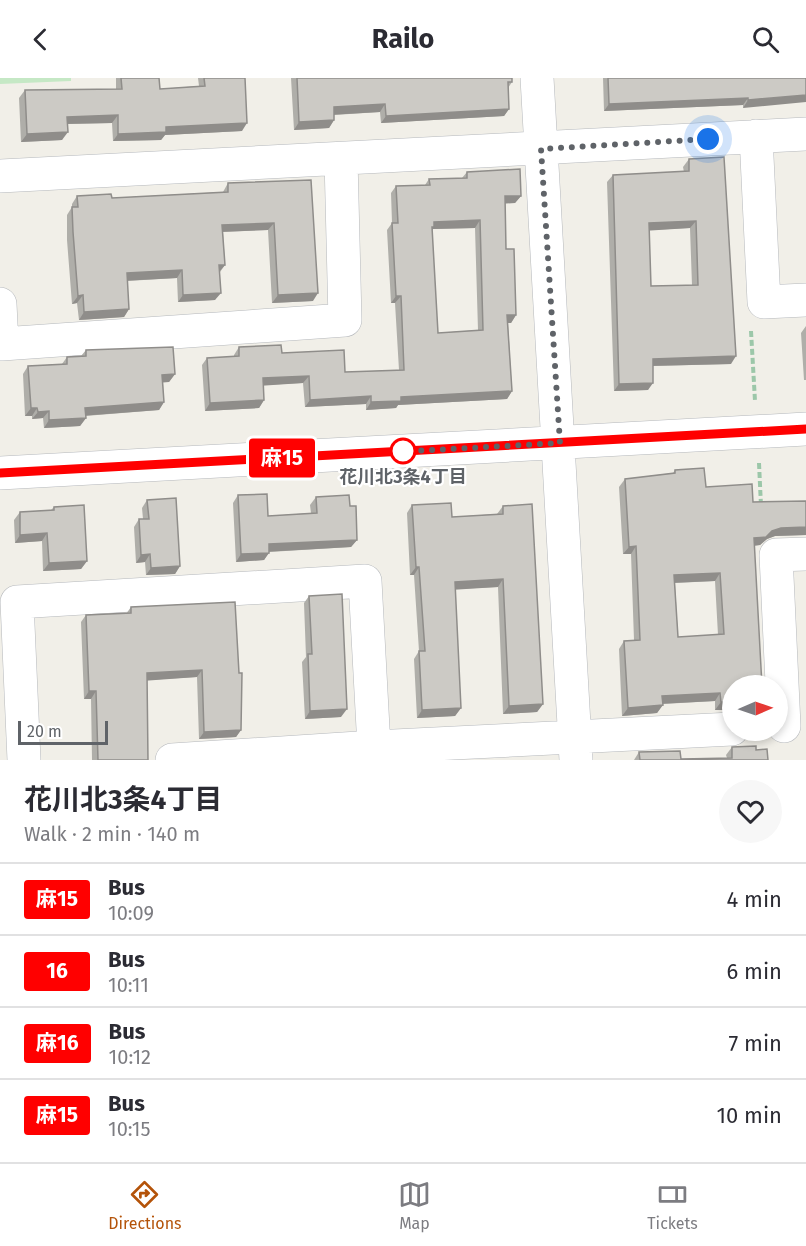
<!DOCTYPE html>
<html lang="en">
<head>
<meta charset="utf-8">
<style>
  body { margin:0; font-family:"Fira Sans","Noto Sans JP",sans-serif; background:#f7f7f7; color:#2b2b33; height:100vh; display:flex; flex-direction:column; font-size:22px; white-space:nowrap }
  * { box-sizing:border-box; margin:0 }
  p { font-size:20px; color:#7c7c81 }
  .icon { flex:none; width:33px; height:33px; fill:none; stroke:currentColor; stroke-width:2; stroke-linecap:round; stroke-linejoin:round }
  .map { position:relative; height:682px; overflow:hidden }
  .drawer { display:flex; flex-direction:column; background:#fff; flex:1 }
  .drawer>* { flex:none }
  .badge { padding:0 12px; border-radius:4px; font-size:21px; line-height:39px }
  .needle { width:39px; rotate:88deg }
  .tools { position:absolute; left:722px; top:597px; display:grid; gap:12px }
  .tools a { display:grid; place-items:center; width:66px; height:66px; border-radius:50%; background:#fff; box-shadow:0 3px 9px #0003; font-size:30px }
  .scale { position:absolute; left:18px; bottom:15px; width:90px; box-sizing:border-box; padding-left:6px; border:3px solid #5f6368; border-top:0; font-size:16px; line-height:21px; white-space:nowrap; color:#5f6368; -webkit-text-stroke:4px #fff; paint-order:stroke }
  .you { position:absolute; width:30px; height:30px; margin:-15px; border:4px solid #fff; border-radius:50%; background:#1a73e8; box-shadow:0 0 0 9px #1a73e833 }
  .map>.badge { position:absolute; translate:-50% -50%; box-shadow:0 0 0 3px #fff }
  .round { display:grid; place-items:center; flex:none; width:63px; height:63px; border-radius:32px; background:#f7f7f7 }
  .headline { display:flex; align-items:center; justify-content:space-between; height:102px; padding:0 24px }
  h1 { font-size:28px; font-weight:700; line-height:45px }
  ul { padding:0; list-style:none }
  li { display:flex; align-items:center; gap:18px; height:72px; padding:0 24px; border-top:2px solid #e1e1e2 }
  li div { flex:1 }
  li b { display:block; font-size:22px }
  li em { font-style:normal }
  li .badge { min-width:66px; font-weight:700; text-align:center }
  header { display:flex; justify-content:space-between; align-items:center; height:78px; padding:0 24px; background:#fff; font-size:27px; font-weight:700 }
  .dock { display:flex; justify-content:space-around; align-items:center; height:84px; border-top:2px solid #e1e1e2; background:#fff; font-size:16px; color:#7c7c81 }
  .dock a { display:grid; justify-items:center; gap:3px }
  .dock .on { color:#b45309 }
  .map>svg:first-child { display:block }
  .green { fill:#c5e8c5 }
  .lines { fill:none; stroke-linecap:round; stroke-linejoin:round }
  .minor-casing { stroke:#b5b8bc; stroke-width:34 }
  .path { stroke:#9cc7a9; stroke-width:4; stroke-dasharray:6 3; stroke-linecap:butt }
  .minor { stroke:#fff; stroke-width:33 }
  .wall { fill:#afaea9; fill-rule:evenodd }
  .shaded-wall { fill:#8f8d8a }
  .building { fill:#cccac5; stroke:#8f8d8a; stroke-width:1.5; fill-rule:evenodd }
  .line-casing { stroke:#fff; stroke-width:14 }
  .line { stroke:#f00; stroke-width:9 }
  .walk { stroke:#5f6368; stroke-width:6; stroke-dasharray:0 10.8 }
  .stop-dot { fill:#fff; stroke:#f00; stroke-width:3 }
  .labels { text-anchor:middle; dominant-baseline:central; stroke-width:4.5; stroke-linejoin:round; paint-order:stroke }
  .stop-label { font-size:18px; font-weight:bold; fill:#5f6368; stroke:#fff }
</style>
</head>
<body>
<header><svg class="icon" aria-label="back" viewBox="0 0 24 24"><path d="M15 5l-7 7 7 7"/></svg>Railo<svg class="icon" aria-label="search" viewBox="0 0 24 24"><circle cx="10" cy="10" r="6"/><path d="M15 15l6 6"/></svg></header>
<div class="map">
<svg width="806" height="682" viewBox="0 0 806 682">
  <rect width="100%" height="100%" fill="#f1efe8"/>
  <path class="green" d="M0 0H71V3L0 6Z"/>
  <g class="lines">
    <defs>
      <path id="minor" d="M537 0 576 682
        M756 58 764 224 806 222
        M0 98 806 56
        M0 226 2 266 345 242 341 81
        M0 395 806 351
        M784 648 776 477 806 476
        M24 682 17 524 365 503 374 669
        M172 682 374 669 732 651"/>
    </defs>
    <use href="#minor" class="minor-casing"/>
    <path class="path" d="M751 253 755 323
      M759 385 761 428"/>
    <use href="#minor" class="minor"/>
  </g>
  <path class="wall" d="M116 0H159L160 11 199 8 198 0H245L242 53 165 57 161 62 113 63 112 45 67 46 62 62 21 64 19 20 25 12 116 11Z
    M291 0H512V4L508 10 509 31 504 38 381 45 380 34 334 37V42L329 50 294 52Z
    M603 0H806L743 30V27L604 33Z
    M689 81 731 286 653 288 648 312 614 313 607 104 613 97 684 94 683 89ZM690 150 692 207 651 208 649 152Z
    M467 94 521 118 515 125H505L506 171 516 237 511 245H508L512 313 507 321 398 327 396 330 366 332V326L305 329 303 305 263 307 264 322 259 330 205 333 202 287 207 280 234 279V277L239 269 282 275 345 294 399 292 395 225H391L387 152 392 145 391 115 396 108 425 107 429 101 462 100ZM475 150 478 252 438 255 432 152 433 151Z
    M311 102 313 223 272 225 268 152 223 154 225 187 220 194 215 222 178 224 177 200 127 203 129 231 124 239 79 242 77 225 72 226 67 162V137L72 129V126L77 118 112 120 223 114 228 105Z
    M806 248V302H804L801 255Z
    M86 272 175 296 169 304H163L164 324 159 332 85 338 86 340 80 348 44 350 43 340 32 341V338H25L23 296 28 288 62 286 67 279 81 278Z
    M675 392 706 409 753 424 806 423V457L775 458 767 461 760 467 754 468 732 608V632H715V623L663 626 657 635 622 638 619 571 624 563 634 562 631 476H623L619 409 625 401 673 395ZM715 503 718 557 678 559 675 505Z
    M238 417 268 438 311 435 310 427 316 419 350 428 357 462 351 469 269 474 264 482 236 484 233 425Z
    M147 422 180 488 175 496 146 497 145 484 136 485 134 449 139 441H143L142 430Z
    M412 427 452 439 497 436 503 428 543 626 537 634 503 636 498 509 455 511 461 630 455 638 417 640 414 581 419 573 414 497H410L407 435Z
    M54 429 87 483 81 491 43 493 42 463 15 465 14 442 20 434 51 432Z
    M309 518 341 639 305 641 302 584 306 579 304 525Z
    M235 524 241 652 236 659 199 661 197 599 147 602 148 682H92L91 621H84L81 544 86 537 126 536 131 529Z
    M732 669 756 672 768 682H634L639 674 681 681 727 680 726 677Z"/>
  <path class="shaded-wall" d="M806 17V24L743 30 748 22Z
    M748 20 743 27 604 33 609 26Z
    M385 26 380 34 328 37 334 29Z
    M509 31 504 38 381 45 386 38Z
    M118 37 112 45 62 46 67 39Z
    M334 42 329 50 294 52 299 44Z
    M247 45 242 53 165 57 161 62 113 63 118 56 166 49Z
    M68 54 62 62 21 64 27 56Z
    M505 118H521L515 125 499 126Z
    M480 142 475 150 433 151 429 156 434 144Z
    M696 143 690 150 643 153 649 145Z
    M274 145 268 152 217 154 222 147Z
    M219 187H225L219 194Z
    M182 192 177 200 121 203 127 195Z
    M221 215 215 222 178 224 183 217Z
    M318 215 313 223 272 225 278 217Z
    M83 217 77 225 72 226 78 218Z
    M396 218H401L395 225H391Z
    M129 231 124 239 79 242 84 234Z
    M507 237H516L511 245H502Z
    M736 278 731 286 647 288 653 281Z
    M175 296 169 304 157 305 162 297Z
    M309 298 303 305 258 308 263 300Z
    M653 305 648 312 614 313 619 306Z
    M512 313 507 321 398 327 396 330 366 332 371 324 401 319Z
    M371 318 366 326 305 329 310 322Z
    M264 322 259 330 205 333 210 325Z
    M164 324 159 332 80 338 85 330Z
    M31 330H37L32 338H25Z
    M49 333 43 340 32 341 38 334Z
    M86 340 80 348 44 350 49 342Z
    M806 449V457L775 458 767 461 760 467 748 468 754 460 781 450Z
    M47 455 42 463 15 465 20 457Z
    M357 462 351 469 263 474 269 466Z
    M636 468 631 476H623L629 469Z
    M269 475 264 482 236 484 241 476Z
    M150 476 145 484 136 485 141 477Z
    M87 483 81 491 43 493 49 485Z
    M180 488 175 496 146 497 151 490Z
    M416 489H419L414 497H410Z
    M720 495 715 503 669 505 674 497Z
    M503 501 498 509 450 512 455 504Z
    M202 592 197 599 142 603 147 595Z
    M89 613H96L91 621H84Z
    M720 615 715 623 657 626 662 618Z
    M721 624H732V632H715Z
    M543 626 537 634 503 636 509 628Z
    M663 627 657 635 622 638 628 630Z
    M461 630 455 638 417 640 422 632Z
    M347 631 341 639 305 641 310 633Z
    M241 652 236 659 199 661 204 654Z"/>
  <path class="building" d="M121 0H159L160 11 205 8 204 0H245L247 45 166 49V54L118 56V37L67 39 68 54 27 56 25 12 122 11Z
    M297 0H512V4H508L509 31 386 38 385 26 334 29V42L299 44Z
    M608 0H806V17L748 22V20L609 26Z
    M724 79 736 278 653 281V305L619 306 613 97 689 93V81ZM696 143 698 207 651 208 649 145Z
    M520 91 521 118H505L506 171H514L516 237H507L512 313 401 319V323L371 324V318L310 322 309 298 263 300 264 322 210 325 207 280 239 278V269L281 267 282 275 344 272 345 294 404 292 401 218H396L392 145H398L396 108 430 107 429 101 467 100V94ZM480 142 483 252 438 255 432 149H434V144Z
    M311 102 318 215 278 217 274 145 222 147 225 187H219L221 215 183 217 182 192 127 195 129 231 84 234 83 217 78 218 73 154 72 129H78L77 118 111 116 112 120 228 114V105Z
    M173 269 175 296 162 297 164 324 85 330 86 340 49 342V333L38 334 37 330H31L28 288 67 286V279L86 278V272Z
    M704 390 706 409 752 406 753 424 806 423V449L781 450 772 453 766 459 754 460 762 608H732V624H721L720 615 662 618 663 627 628 630 624 563 640 562 636 468 629 469 625 401 675 395V392ZM720 495 724 556 678 559 674 497Z
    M267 416 268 438 317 435 316 419 349 417 350 428H356L357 462 269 466V475L241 476 238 417Z
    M176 420 180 488 151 490 150 476 141 477 139 441H149L147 422Z
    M451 425 452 439 503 436V428L532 426 543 626 509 628 503 501 455 504 461 630 422 632 419 573H425L419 489H416L412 427Z
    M84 427 87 483 49 485 47 455 20 457V434L54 432V429Z
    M342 516 347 631 310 633 308 576H312L309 518Z
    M235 524 239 595H242L241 652 204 654 202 592 147 595 148 682H98L96 613H89L86 537 131 535V529Z
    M756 668V672L767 671 768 682H640L639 674 680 673 681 681 732 680V669Z"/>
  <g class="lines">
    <defs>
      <path id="line" d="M0 395 806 351"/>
    </defs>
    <use href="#line" class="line-casing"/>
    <use href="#line" class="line"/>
    <path class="walk" d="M403 373 396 374 560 365 541 71 708 61"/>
  </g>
  <circle class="stop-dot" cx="403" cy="373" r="12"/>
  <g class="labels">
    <g class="stop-label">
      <text x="403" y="399">花川北3条4丁目</text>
    </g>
  </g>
</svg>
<div class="tools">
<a><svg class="needle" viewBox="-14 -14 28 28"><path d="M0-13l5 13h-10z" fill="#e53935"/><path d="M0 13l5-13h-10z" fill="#7c7c81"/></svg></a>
</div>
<div class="scale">20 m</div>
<div class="you" style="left:708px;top:61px"></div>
<b class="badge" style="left:282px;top:380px;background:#f00;color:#fff">麻15</b>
</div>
<section class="drawer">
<div class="headline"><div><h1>花川北3条4丁目</h1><p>Walk · 2 min · 140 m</p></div><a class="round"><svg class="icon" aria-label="heart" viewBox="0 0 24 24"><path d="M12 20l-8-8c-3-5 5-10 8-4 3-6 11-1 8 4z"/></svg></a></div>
<ul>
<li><span class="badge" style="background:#f00;color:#fff">麻15</span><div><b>Bus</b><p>10:09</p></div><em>4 min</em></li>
<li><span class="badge" style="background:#f00;color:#fff">16</span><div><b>Bus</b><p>10:11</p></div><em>6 min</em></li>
<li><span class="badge" style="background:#f00;color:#fff">麻16</span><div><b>Bus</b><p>10:12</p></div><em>7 min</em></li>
<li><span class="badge" style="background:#f00;color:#fff">麻15</span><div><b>Bus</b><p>10:15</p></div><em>10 min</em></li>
</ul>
</section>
<nav class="dock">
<a class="on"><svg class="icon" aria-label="directions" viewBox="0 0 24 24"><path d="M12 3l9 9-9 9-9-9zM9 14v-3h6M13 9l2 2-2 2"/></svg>Directions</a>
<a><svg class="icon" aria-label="map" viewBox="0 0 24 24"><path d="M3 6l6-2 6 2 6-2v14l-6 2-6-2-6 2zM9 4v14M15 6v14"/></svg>Map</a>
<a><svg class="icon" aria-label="tickets" viewBox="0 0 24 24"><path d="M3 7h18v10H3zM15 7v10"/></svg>Tickets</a>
</nav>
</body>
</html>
